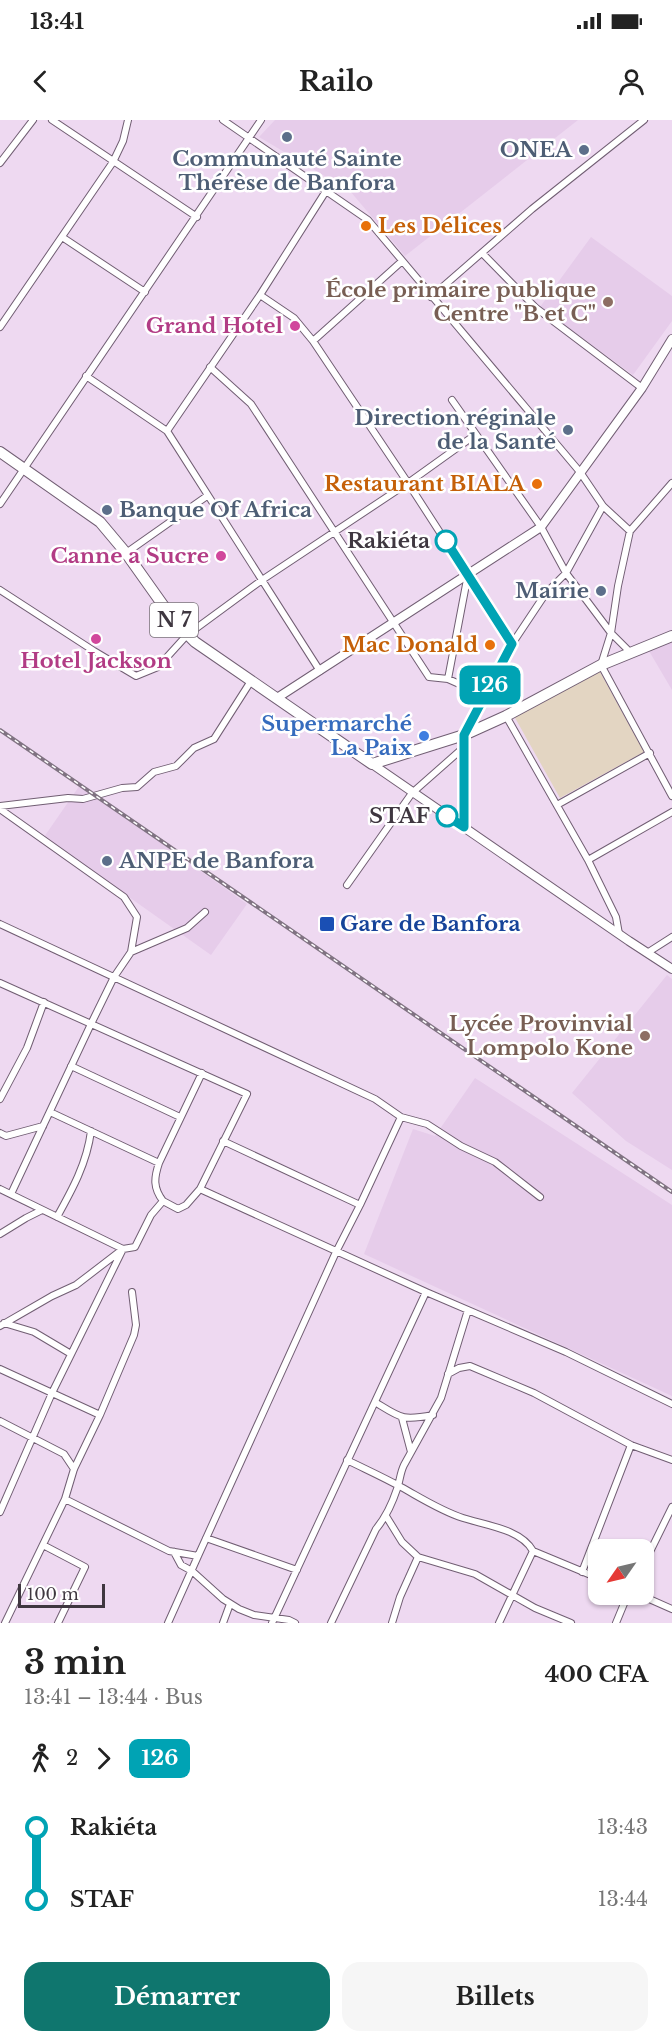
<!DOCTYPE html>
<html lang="fr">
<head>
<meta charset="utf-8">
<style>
  body { margin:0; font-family:"Libre Baskerville",serif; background:#f6f6f6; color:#222; height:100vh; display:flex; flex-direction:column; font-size:22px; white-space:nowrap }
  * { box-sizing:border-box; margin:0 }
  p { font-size:20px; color:#767676 }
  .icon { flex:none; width:33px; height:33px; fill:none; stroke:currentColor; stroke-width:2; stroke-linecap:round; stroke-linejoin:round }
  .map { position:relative; height:1503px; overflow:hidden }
  .drawer { display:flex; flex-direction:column; background:#fff; flex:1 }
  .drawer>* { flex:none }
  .badge { padding:0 12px; border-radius:9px; font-size:21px; line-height:39px }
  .needle { width:39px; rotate:236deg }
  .buttons { position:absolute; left:588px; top:1419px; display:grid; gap:12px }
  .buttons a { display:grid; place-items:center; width:66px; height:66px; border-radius:12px; background:#fff; box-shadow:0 2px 4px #0004; font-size:30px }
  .scale { position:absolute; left:18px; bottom:15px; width:87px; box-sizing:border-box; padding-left:6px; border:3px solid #3f3740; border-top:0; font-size:16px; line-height:21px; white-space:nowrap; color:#3f3740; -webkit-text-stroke:4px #fff; paint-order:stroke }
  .map>.badge { position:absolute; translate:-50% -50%; box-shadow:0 0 0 3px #fff }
  .legs { display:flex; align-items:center; gap:9px; height:66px; padding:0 24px; font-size:20px }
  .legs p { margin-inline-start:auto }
  .head { display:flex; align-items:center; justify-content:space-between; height:102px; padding:0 24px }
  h1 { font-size:33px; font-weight:700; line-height:45px }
  .button { display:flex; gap:12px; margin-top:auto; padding:12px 24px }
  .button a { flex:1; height:69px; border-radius:18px; background:#0f766e; color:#fff; font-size:24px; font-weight:700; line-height:69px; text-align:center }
  .button a+a { background:#f6f6f6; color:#222 }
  ul { padding:0 24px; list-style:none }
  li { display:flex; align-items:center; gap:21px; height:72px; font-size:22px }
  li i { display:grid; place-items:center; width:9px; height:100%; margin:0 8px; background:currentColor }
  li i::after { content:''; width:15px; height:15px; margin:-8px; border:4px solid; border-radius:50%; background:#fff }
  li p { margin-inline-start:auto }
  li:first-child i { background:linear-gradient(#0000 50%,currentColor 0) }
  li:last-child i { background:linear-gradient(currentColor 50%,#0000 0) }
  .status { display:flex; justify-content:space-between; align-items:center; height:42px; padding:0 30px; background:#fff; direction:ltr }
  .status svg { height:16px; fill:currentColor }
  header { display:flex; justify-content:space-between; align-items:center; height:78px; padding:0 24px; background:#fff; font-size:27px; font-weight:700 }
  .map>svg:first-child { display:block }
  .commercial { fill:#e3d5c2 }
  .built { fill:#e6ccea }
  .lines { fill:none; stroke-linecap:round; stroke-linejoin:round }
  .street-casing { stroke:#715e73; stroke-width:8 }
  .secondary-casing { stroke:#715e73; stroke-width:10 }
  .highway-casing { stroke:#715e73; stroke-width:12 }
  .street { stroke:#fff; stroke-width:6 }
  .secondary { stroke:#fff; stroke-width:8 }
  .highway { stroke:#fff; stroke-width:10 }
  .rail-casing { stroke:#807382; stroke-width:4 }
  .rail { stroke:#fff; stroke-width:1.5; stroke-dasharray:4.5; stroke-linecap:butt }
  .line-1-casing { stroke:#fff; stroke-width:14 }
  .line-1 { stroke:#00a3b4; stroke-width:9 }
  .service-dot { fill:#5c6f8a; stroke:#fff; stroke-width:2 }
  .food-dot { fill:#e8710a; stroke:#fff; stroke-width:2 }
  .education-dot { fill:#8d6e63; stroke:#fff; stroke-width:2 }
  .hotel-dot { fill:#d1479c; stroke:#fff; stroke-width:2 }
  .stop-1-dot { fill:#fff; stroke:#00a3b4; stroke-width:3 }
  .shop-dot { fill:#3f7fe0; stroke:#fff; stroke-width:2 }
  .transit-dot { fill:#1a4fb4; stroke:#fff; stroke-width:2 }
  .labels { text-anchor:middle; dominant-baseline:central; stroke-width:5; stroke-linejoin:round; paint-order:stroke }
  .shield { fill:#fff; stroke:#797379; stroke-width:1.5 }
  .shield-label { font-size:20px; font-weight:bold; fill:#3f3740 }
  .service-label { font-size:21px; font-weight:bold; fill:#4e5e75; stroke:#fff; text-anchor:end }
  .food-label { font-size:21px; font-weight:bold; fill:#c56008; stroke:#fff; text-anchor:end }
  .education-label { font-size:21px; font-weight:bold; fill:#785e54; stroke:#fff; text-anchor:end }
  .hotel-label { font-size:21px; font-weight:bold; fill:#b23c85; stroke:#fff; text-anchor:end }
  .stop-label { font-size:21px; font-weight:bold; fill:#3f3740; stroke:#fff; text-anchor:end }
  .shop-label { font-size:21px; font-weight:bold; fill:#366cbe; stroke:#fff; text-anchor:end }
  .transit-label { font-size:21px; font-weight:bold; fill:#164399; stroke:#fff; text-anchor:start }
</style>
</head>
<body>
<div class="status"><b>13:41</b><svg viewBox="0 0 49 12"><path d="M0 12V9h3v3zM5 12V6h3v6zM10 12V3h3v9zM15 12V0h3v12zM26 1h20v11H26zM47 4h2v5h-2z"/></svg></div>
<header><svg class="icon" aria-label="back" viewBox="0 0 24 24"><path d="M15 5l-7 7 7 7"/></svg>Railo<svg class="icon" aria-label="person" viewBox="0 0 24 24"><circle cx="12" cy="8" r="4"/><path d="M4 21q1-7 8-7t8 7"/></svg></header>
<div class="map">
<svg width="672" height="1503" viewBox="0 0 672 1503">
  <rect width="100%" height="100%" fill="#eed9f1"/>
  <path class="commercial" d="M599 550 644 632 560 678 514 596Z"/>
  <path class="built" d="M275 0H578L405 136 350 71 259 17Z
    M591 117 672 176V201L633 255 540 187Z
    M672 521V570L649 531Z
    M80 665 247 784 211 835 44 717Z
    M667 855 672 859V1050L626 1021 572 973Z
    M475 958 672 1085V1276L364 1134 413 1009 435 1016Z"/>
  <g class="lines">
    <defs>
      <path id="street" d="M52 0 197 97
        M223 0 368 100 580 352 603 386 630 411
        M0 43 33 0
        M62 117 145 172
        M482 133 536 188 642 268
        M260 175 294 198 313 221 408 363 512 524
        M431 177 532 89 644 0
        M0 207 113 42 123 21 128 0
        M313 221 401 142
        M210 247 251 284 429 557 448 559 484 575
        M86 256 167 311 320 551
        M452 280 541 407 566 453 611 513 631 533
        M167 311 260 175 326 71
        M672 363 630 411 618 466 611 513 601 545 672 676
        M0 384 261 0
        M126 433 207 376
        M0 470 94 531 136 556 158 547 187 515 262 460 408 363 475 315
        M448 559 468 454
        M506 596 588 740 616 797 619 814
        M557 685 650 633
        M0 686 68 678 83 679 122 668 137 667 154 652 176 646 194 628 214 619 251 561
        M0 689 124 777 137 797 131 832 114 857 91 904 11 1074
        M464 707V615L512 524 546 473 566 453 603 386
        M588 740 672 692
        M347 765 412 673 463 628
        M0 804 375 979 401 997 427 1004 461 1026 495 1042 540 1077
        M131 832 187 808 205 792
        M647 833 672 817
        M0 863 247 974 200 1069 186 1085 178 1089 163 1081 151 1095 135 1127 123 1129 76 1165 52 1176 0 1206
        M71 946 180 997
        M0 979 27 928 44 882
        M50 992 159 1043 202 953
        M0 1013 6 1016 43 1006
        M223 1021 360 1085
        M159 1043C154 1058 153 1068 163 1081
        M0 1069 123 1129 52 1273 0 1392
        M200 1069 426 1172 566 1232 672 1284
        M57 1097C72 1070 87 1043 91 1011
        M0 1114 26 1098 42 1090
        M4 1203 34 1212 71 1234
        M0 1249 100 1295
        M448 1254 459 1248 470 1246 534 1273 631 1325
        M375 1282C401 1298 402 1301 433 1295
        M402 1298 411 1332
        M0 1301 64 1334 74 1349
        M347 1340C365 1349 383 1357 401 1367 421 1378 441 1391 463 1398 485 1405 521 1409 533 1431L598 1458
        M65 1379 169 1431 198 1436 336 1132 360 1085 401 997
        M386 1396 402 1422 418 1437 400 1477 392 1503
        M206 1418 297 1450
        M43 1425 85 1447 58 1503
        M174 1432 181 1445 192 1451 223 1479 239 1489 254 1495 289 1500 295 1503
        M418 1437 475 1454 535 1488 571 1503
        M644 1444 672 1387
        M582 1452 631 1325 672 1340
        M638 1474 672 1489
        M5 1503 65 1379 74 1349 100 1295 134 1215 136 1205 132 1172
        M168 1503 198 1436
        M223 1503 230 1484
        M272 1503 426 1172
        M331 1503 376 1409C386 1397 392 1384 397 1369 400 1361 400 1353 404 1345L441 1278 468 1190
        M499 1503 533 1431
        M616 1503 628 1474"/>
      <path id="secondary" d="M277 578 541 407 642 268 672 219
        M372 644 629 821 672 849"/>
      <path id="highway" d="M0 332 100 402 126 433 175 502 195 522 372 644 464 615 506 596 601 545 672 516"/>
    </defs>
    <use href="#street" class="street-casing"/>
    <use href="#secondary" class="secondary-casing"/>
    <use href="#highway" class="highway-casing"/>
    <use href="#street" class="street"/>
    <use href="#secondary" class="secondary"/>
    <use href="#highway" class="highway"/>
    <defs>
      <path id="rail" d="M0 610 672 1072"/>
    </defs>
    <use href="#rail" class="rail-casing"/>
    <use href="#rail" class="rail"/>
  </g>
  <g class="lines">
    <defs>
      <path id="line-1" d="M446 421 512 524 464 615V707L447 696"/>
    </defs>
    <use href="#line-1" class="line-1-casing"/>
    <use href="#line-1" class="line-1"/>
  </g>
  <g class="service-dot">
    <circle cx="287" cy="17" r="6"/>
    <circle cx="584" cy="30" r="6"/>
    <circle cx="568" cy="310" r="6"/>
    <circle cx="107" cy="390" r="6"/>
    <circle cx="601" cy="471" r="6"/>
    <circle cx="107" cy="741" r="6"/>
  </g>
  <g class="food-dot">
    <circle cx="366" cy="106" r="6"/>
    <circle cx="537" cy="364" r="6"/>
    <circle cx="490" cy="525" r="6"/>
  </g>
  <g class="education-dot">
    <circle cx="608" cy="182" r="6"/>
    <circle cx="645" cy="916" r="6"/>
  </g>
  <g class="hotel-dot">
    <circle cx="295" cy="206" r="6"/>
    <circle cx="221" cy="436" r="6"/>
    <circle cx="96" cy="519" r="6"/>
  </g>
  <g class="stop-1-dot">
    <circle cx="446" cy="421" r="10"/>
    <circle cx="447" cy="696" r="10"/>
  </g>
  <circle class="shop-dot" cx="424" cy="616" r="6"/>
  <rect class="transit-dot" x="319" y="796" width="16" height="16" rx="3"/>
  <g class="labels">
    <rect class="shield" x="150" y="483" width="48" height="34" rx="4.5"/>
    <g class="shield-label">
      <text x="174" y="500">N 7</text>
    </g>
    <g class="service-label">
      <text x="572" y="30">ONEA</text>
      <text x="287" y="39" text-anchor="middle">Communauté Sainte<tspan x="287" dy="24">Thérèse de Banfora</tspan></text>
      <text x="556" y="298">Direction réginale<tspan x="556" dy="24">de la Santé</tspan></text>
      <text x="119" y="390" text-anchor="start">Banque Of Africa</text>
      <text x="589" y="471">Mairie</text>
      <text x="119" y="741" text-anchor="start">ANPE de Banfora</text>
    </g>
    <g class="food-label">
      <text x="378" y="106" text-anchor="start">Les Délices</text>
      <text x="525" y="364">Restaurant BIALA</text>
      <text x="478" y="525">Mac Donald</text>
    </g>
    <g class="education-label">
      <text x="596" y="170">École primaire publique<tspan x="596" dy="24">Centre "B et C"</tspan></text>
      <text x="633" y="904">Lycée Provinvial<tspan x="633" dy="24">Lompolo Kone</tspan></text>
    </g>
    <g class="hotel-label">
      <text x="283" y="206">Grand Hotel</text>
      <text x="209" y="436">Canne a Sucre</text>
      <text x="96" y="541" text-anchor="middle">Hotel Jackson</text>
    </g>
    <g class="stop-label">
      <text x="430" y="421">Rakiéta</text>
      <text x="430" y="696">STAF</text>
    </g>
    <g class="shop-label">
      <text x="412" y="604">Supermarché<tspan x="412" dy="24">La Paix</tspan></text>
    </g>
    <g class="transit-label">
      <text x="340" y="804">Gare de Banfora</text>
    </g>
  </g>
</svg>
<div class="buttons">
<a><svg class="needle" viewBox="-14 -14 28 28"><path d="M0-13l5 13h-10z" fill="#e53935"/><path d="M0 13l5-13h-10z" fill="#767676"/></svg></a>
</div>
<div class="scale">100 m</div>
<b class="badge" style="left:490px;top:565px;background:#00a3b4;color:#fff">126</b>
</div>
<section class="drawer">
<div class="head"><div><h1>3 min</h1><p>13:41 – 13:44 · Bus</p></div><b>400 CFA</b></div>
<div class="legs"><svg class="icon" aria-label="walk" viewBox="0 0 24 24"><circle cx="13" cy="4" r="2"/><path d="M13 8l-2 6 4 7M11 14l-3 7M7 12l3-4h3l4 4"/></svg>2<svg class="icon" aria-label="forward" viewBox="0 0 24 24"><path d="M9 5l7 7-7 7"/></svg><b class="badge" style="background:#00a3b4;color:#fff">126</b></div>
<ul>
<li><i style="color:#00a3b4"></i><b>Rakiéta</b><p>13:43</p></li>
<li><i style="color:#00a3b4"></i><b>STAF</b><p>13:44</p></li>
</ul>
<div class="button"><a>Démarrer</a><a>Billets</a></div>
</section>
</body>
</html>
